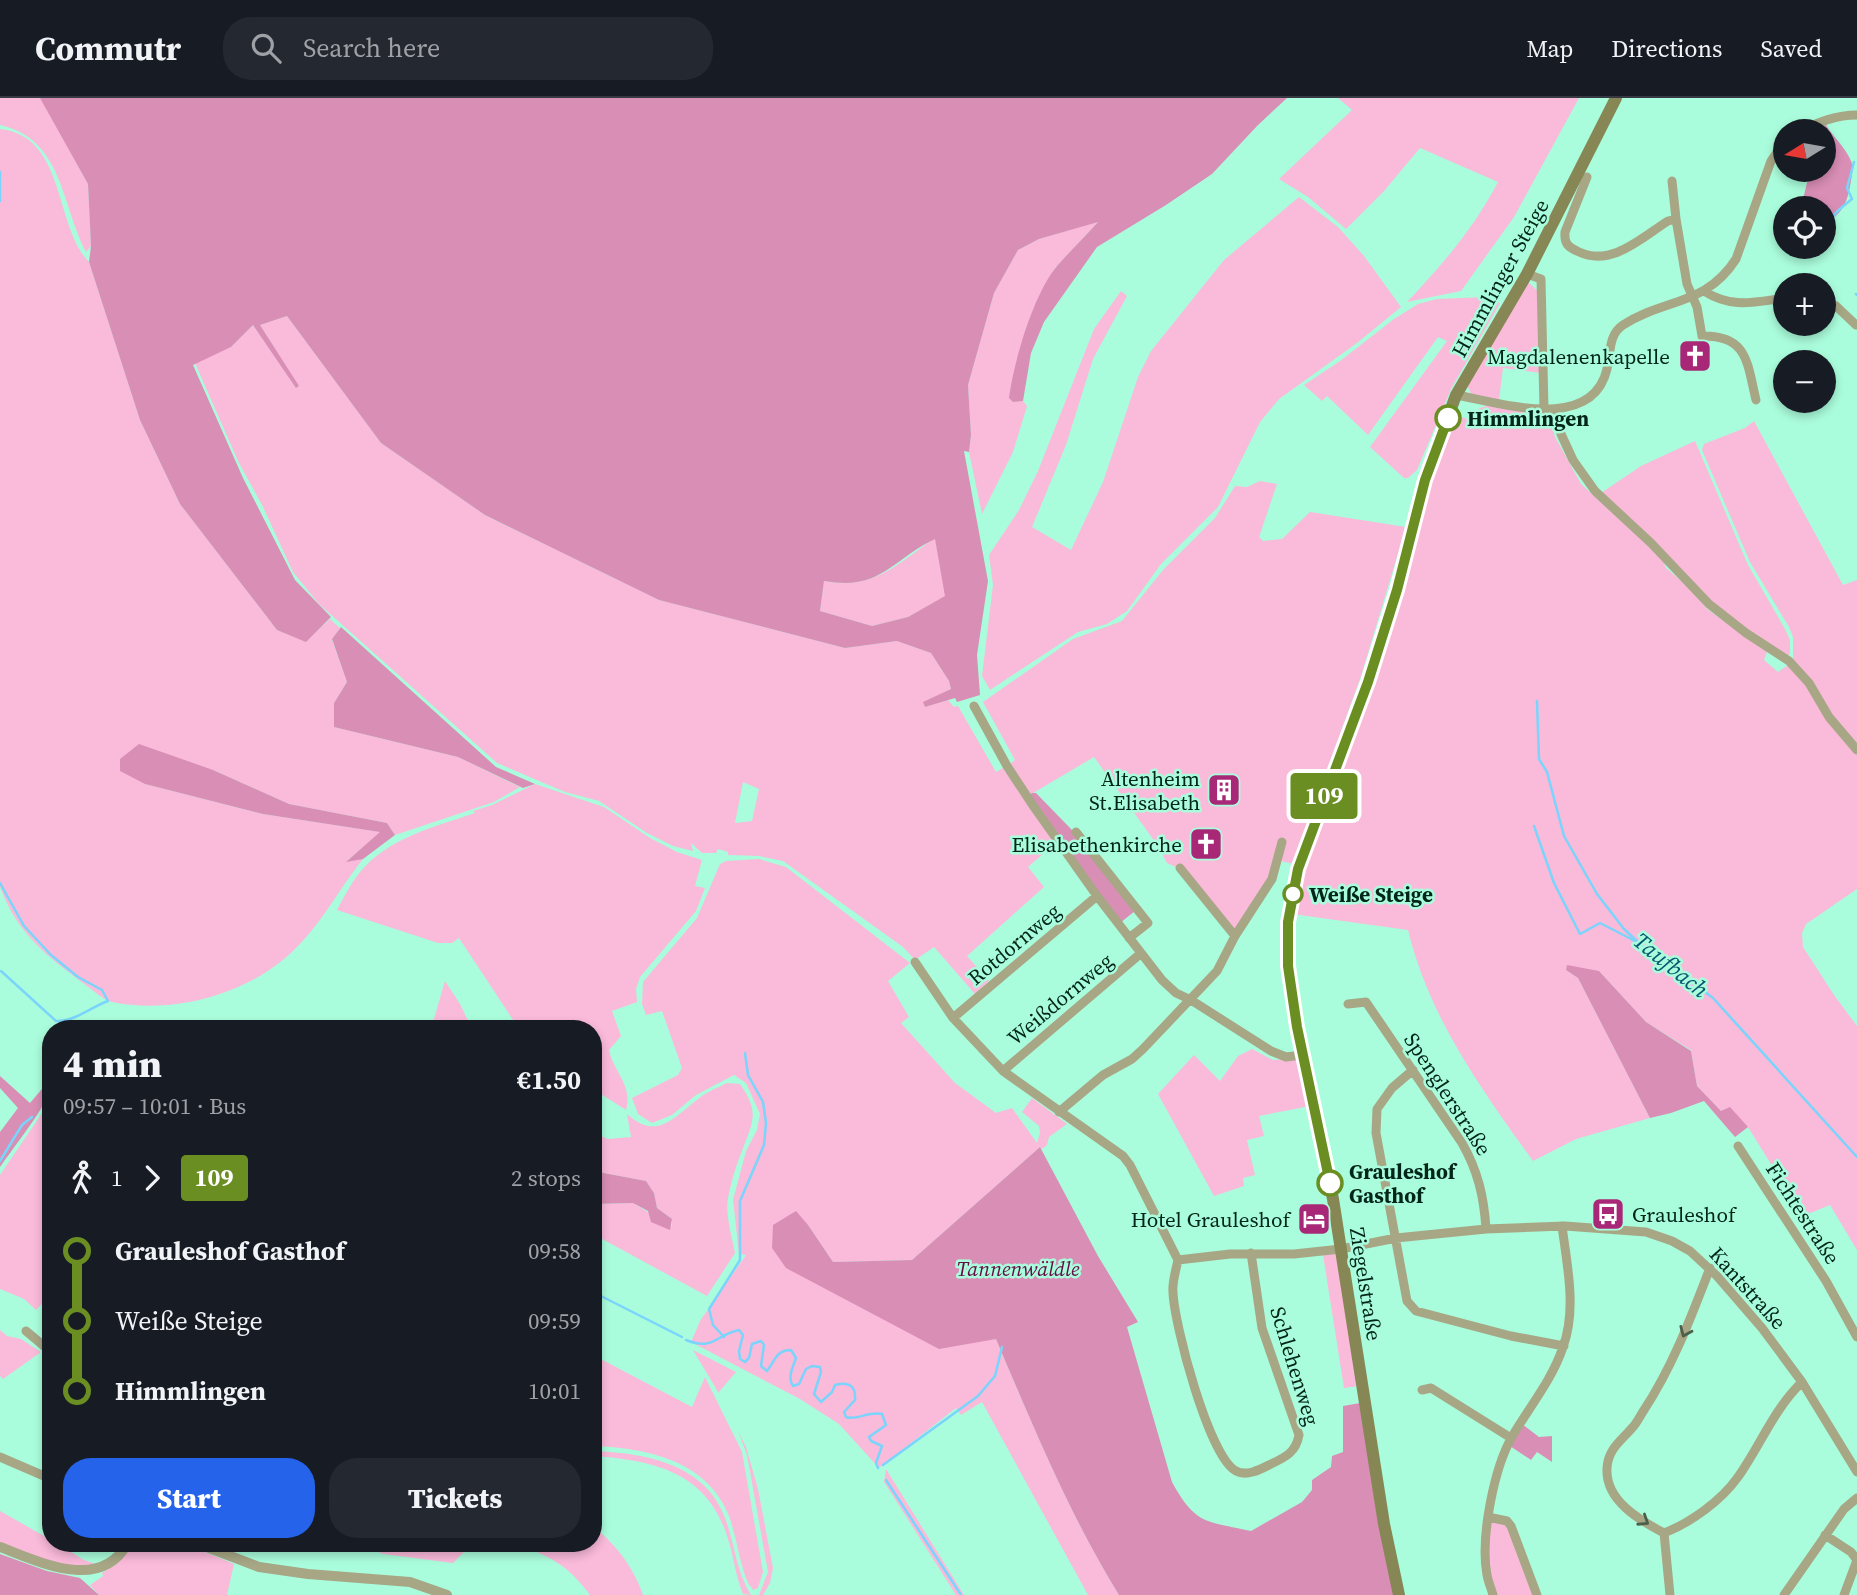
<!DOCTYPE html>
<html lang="en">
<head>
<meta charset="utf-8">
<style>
  body { margin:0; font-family:"Source Serif 4",serif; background:#242831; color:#f1f3f6; height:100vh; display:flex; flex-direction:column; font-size:26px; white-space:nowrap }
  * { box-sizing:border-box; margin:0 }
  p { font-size:23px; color:#9ea1a6 }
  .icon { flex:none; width:38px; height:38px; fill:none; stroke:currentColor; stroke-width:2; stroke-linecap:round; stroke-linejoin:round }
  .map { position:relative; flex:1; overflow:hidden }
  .side { position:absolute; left:42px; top:922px; width:560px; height:532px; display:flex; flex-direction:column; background:#171b24; border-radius:28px; box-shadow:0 4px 10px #0003 }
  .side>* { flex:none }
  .badge { padding:0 14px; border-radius:5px; font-size:24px; line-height:46px }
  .needle { width:46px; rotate:259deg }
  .buttons { position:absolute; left:1773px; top:21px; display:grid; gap:14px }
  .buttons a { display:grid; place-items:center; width:63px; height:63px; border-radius:50%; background:#171b24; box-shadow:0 4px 10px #0003; font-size:35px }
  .map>.badge { position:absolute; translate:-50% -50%; box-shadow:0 0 0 4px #fff }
  .legs { display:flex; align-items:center; gap:10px; height:77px; padding:0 21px; font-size:23px }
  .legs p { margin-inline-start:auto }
  .overview { display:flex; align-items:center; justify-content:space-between; height:119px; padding:0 21px }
  h1 { font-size:38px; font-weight:800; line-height:52px }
  .button { display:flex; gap:14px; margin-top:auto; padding:14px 21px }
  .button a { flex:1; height:80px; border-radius:28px; background:#2563eb; color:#fff; font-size:28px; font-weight:800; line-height:80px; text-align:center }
  .button a+a { background:#242831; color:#f1f3f6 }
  ul { padding:0 21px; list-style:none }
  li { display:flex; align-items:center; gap:24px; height:70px; font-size:26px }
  li i { display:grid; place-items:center; width:10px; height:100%; margin:0 9px; background:currentColor }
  li i::after { content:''; width:18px; height:18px; margin:-9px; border:5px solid; border-radius:50%; background:#171b24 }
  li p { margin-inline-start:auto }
  li:first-child i { background:linear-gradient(#0000 50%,currentColor 0) }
  li:last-child i { background:linear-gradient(currentColor 50%,#0000 0) }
  header { display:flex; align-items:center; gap:42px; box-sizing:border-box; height:98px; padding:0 35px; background:#171b24; border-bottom:2px solid #363941 }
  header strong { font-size:33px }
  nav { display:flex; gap:38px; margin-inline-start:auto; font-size:24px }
  .search { width:490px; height:63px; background:#242831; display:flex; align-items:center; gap:18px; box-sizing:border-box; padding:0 24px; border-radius:28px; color:#9ea1a6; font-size:26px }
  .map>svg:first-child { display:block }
  .green { fill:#fabada; fill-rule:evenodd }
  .forest { fill:#d98eb5; fill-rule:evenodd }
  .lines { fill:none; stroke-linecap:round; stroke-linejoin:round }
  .stream { stroke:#7ad4fb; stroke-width:2.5 }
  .minor { stroke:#a7a786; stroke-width:9 }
  .tertiary { stroke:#a7a786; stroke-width:10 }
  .secondary { stroke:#878755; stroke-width:12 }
  .oneway { stroke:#4c604b }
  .line-1-casing { stroke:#fff; stroke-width:16 }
  .line-1 { stroke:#6b8e23; stroke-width:10 }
  .stop-1-dot { fill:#fff; stroke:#6b8e23; stroke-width:3.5 }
  .labels { text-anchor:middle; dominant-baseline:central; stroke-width:5; stroke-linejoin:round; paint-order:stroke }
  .street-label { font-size:21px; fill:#01251a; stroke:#aafddc }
  .poi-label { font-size:21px; fill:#01251a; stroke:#aafddc; text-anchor:end }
  .stop-label { font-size:21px; font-weight:bold; fill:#01251a; stroke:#aafddc; text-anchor:start }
  .park-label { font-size:21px; font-style:italic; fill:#660d46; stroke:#aafddc }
  .water-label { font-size:23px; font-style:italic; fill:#0b5771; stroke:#aafddc }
</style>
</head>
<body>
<header>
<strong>Commutr</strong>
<div class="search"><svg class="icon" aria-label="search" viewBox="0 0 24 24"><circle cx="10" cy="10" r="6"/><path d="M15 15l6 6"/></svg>Search here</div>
<nav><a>Map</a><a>Directions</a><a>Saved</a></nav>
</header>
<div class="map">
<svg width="1857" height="1497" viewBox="0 0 1857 1497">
  <rect width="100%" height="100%" fill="#aafddc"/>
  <path class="green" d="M0 0H40L44 5 88 86 91 148 86 154C61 106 63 41 0 27Z
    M1338 0H1579L1514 119 1461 193 1407 204C1442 167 1474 130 1498 84L1420 50 1384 93 1346 131 1308 99 1279 81 1352 12Z
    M0 31C66 38 54 128 89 164L140 322 180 406 277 532 306 543 330 521 340 530 332 542 347 584 334 605V629L458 659 520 689 494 704 395 737 387 725 289 706 213 672 145 686 263 716 381 734 348 762 363 761C336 795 318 833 284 861 238 899 170 916 112 904 104 902 95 894 87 888 47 858 18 837 0 789Z
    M1299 99 1338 129 1364 158 1401 209 1357 245 1279 301 1260 324 1218 409 1161 466 1127 513 1107 526 1078 534 990 592 982 578 993 487 989 457 1019 412 1038 373 1094 231 1121 193 1127 198 1093 261 1066 347 1032 429 1071 452 1103 384 1138 279 1151 253 1224 162Z
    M1099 123 1055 170 1013 304 1023 303 1027 308 1013 354 982 416 969 354 971 337 968 287 994 195 1018 152 1039 141Z
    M1528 184 1540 195 1541 275 1503 270 1499 302 1472 298 1467 287Z
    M1486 199 1500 205 1451 291 1417 372 1408 380H1404L1370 349 1447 243 1438 239 1368 337 1327 298 1322 303 1304 287 1340 263 1394 221 1418 206 1437 201Z
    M287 218 381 345 485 417 659 502 845 550 897 543 931 555 949 583 951 591 924 604 925 609 948 602 954 609 958 608 996 674 1003 670 1054 743 1050 747V750L1028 769 1044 789 967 858 989 883 975 896 934 849 915 862 903 849 783 763 759 758 728 757V754L718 751 716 755H702L691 745 693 753 673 748 647 735 599 703 565 694 497 665 319 506 293 474 263 409 238 363 195 265 231 249 253 227 296 289H299L260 227ZM743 684 759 691 752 723 735 725Z
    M1488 307 1545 315 1550 320 1555 339 1581 386 1662 460 1666 470 1691 491 1707 511 1767 554 1764 562 1778 574 1788 567 1798 575 1826 619 1857 657V791L1806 826 1802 835 1803 849 1834 897 1857 928V1152L1830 1107 1803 1118 1748 1029 1721 1013 1697 988 1691 952 1646 924 1599 873 1566 872 1578 880 1650 1020 1576 1041 1533 1063C1481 991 1429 919 1408 832L1292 816 1307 761 1374 587 1402 491 1427 393 1455 315 1461 319 1474 323 1478 311Z
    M1754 323 1843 487 1857 482V649L1835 622 1793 561V539L1789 529 1750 464 1702 352 1704 346 1745 330Z
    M1695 343 1748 467 1785 531 1790 542V556L1787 558 1712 507 1601 395 1641 368Z
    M1260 383 1277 386 1259 439 1263 443 1282 441 1310 414 1406 429 1361 578 1293 766 1281 763 1235 834 1180 771 1167 765 1158 748 1094 659 1028 698 1008 667 1015 662 983 604 1073 541 1122 523 1163 472 1215 420 1235 388 1247 389Z
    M935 440 946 498 908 519 872 528 820 513 824 483C873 493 897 466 935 440Z
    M535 686 604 709 650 740 677 754 702 762 695 788 705 790 696 813 640 879 636 891 637 904 612 913 621 938 609 952C614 975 633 987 626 1012L593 991V931H519L459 840 452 845H438L337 812C344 799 351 785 360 774 388 740 434 729 475 715L473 713 492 707Z
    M759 761 786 769 910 865 888 883 909 919 901 925 955 985 996 1015 1012 1010 1037 1045 1040 1035 1039 1028 1022 1014 1032 1000 1067 1026 1049 1039 1047 1047 1042 1051 1040 1049 912 1162 833 1164 808 1127 772 1150 996 1241C1033 1328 1069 1416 1119 1497H1088L982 1304 961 1317 956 1310 879 1370 839 1326 800 1301 691 1244 700 1223 746 1157 739 1156 733 1102 746 1053 757 1032 760 1016 746 985 734 977 696 997 672 1017 652 1025 638 1016 632 1000 678 977 682 970 662 913 646 917 642 906 643 884 697 820 720 766 726 763Z
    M445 883 460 906 472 931H431Z
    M1252 951 1273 962 1300 960 1310 1008 1259 1018 1264 1038 1247 1042 1255 1077 1243 1080 1244 1088 1214 1098 1158 996 1194 957 1220 983 1238 958Z
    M727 985 740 986C760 1014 753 1024 742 1053 736 1067 731 1085 728 1100 725 1116 732 1139 735 1155L707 1198 593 1136V1106L633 1105 672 1129V1121L657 1110 654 1095 646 1083 593 1073V1035L608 1041 631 1039 627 1016C657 1043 673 1020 698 1001 706 994 717 990 727 985Z
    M51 1002V1196L36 1212 24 1201 0 1191V1077Z
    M1338 1155 1359 1288 1344 1290 1323 1157Z
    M0 1232 7 1238 21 1241 41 1254 3 1281 0 1278Z
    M693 1252 736 1274 718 1295V1294Z
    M593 1257 692 1309 705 1279 742 1354 763 1474 758 1490 753 1492 748 1485C739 1464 737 1440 729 1418 707 1362 646 1350 593 1348Z
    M738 1333 746 1349 758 1391 773 1470 770 1485 763 1497H759L768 1474 747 1357Z
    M593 1353C644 1355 705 1365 725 1420 735 1446 736 1474 751 1497L743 1496C735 1477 734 1458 727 1438 707 1374 653 1362 593 1358Z
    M886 1371 964 1497H956L884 1384Z
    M0 1413 51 1442V1446C67 1446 78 1463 94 1465L89 1469C58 1468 29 1456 0 1446Z
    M1488 1419 1507 1423 1537 1497H1493L1487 1477Z
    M593 1429C615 1444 635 1472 643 1497H590C568 1467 550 1458 515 1446H593Z
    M131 1446H186L234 1466 227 1497H99L90 1487 103 1478 102 1475 117 1466Z
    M360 1446H472L453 1465 383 1456Z"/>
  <path class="forest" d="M40 0H1287L1258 27 1212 76 1166 107 1097 149 1044 224 1031 255 1023 303 1013 304 1009 300C1014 263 1033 197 1057 168 1070 153 1085 139 1098 124L1039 141 1018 152 994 195 968 287 971 337 969 354 964 353 988 483 977 557 980 597 957 604 955 600 925 609 923 604 951 591 949 583 931 555 897 543 845 550 659 502 485 417 381 345 287 218 260 227 299 288 296 290 253 227 231 249 193 267 243 380 295 482 331 519 306 544 277 532 180 406 140 322 89 164 91 148 88 86ZM935 441 945 498 908 519 872 528 820 513 824 483C881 493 891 462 935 441Z
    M1826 27C1834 40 1850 54 1853 69 1850 90 1848 118 1824 124V110H1801L1810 72H1824V33H1808Z
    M341 529 496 669 535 686 523 690 458 659 334 629V605L347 584 332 541Z
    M139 646 213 672 289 706 387 725 395 737 363 761 346 764 380 734 263 716 145 686 120 673V661Z
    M1032 695H1036L1071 731 1135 813 1120 825 1028 698Z
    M1567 867 1599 873 1646 924 1691 953 1697 988 1721 1013 1730 1009 1748 1029 1735 1039 1704 1003 1671 1015 1650 1020 1578 880 1566 872Z
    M0 978 30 1005 47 985 51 988C50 1004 11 1053 0 1069V1034L18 1010 0 990Z
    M1040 1049 1098 1158 1138 1224 1127 1229 1172 1384C1196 1428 1207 1423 1251 1433L1302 1404 1312 1392V1382L1331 1369 1332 1358 1343 1354V1308L1360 1305 1394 1497H1119C1069 1416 1033 1328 996 1241L939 1251 786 1170 772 1150 773 1127 796 1113 808 1127 833 1164 912 1162Z
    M593 1073 646 1083 654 1095 657 1110 672 1121 670 1132 651 1124 648 1113 633 1105 593 1106Z
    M1522 1326 1539 1339 1552 1338V1364L1537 1354 1531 1362 1510 1348Z
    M0 1456 47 1473 80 1480 99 1497H0Z"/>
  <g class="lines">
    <path class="stream" d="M0 74V103
      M1831 144C1828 118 1832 117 1852 101L1847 90 1854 64
      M1856 196 1857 197
      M1537 603 1539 661 1547 674 1564 738 1597 796 1624 831 1641 847 1713 900 1857 1059
      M1534 728 1554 785 1580 836 1600 825 1637 844
      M0 785 24 828 51 857 78 879 102 892 108 903C91 909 74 924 56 923L1 873
      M87 931H88
      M43 1019 51 1008
      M0 1063 22 1027 32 1019
      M593 1194 682 1239
      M724 1239 713 1227 709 1211 740 1162V1103L764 1047 766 1025 763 1004 748 977 745 955
      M686 1242C714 1253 715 1237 739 1232L743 1237 739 1253 740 1261 745 1264 749 1260 752 1246 761 1243 764 1247 761 1268 767 1273C775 1263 776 1252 791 1252L796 1260C793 1269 787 1280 793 1288L799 1286 806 1271 812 1268 820 1269 821 1274 814 1296 821 1304 832 1294 835 1287C849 1283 856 1288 855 1302L844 1314 846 1319C856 1323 868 1313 882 1316L886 1327 869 1339 871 1343 882 1348 876 1365 878 1370
      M883 1367 978 1298 995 1278 1002 1249
      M886 1382 961 1497"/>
    <path class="minor" d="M1800 33C1819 24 1836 17 1857 17
      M1587 79 1565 134C1564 146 1568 149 1579 154 1612 169 1641 140 1668 123L1676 121 1687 186 1697 209 1702 238C1748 237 1747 265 1756 302
      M1672 83 1676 121
      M1527 176 1541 181 1544 311
      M1704 193C1732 211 1754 204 1785 200
      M1824 203 1836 208 1856 227
      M1456 297C1501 305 1592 335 1607 271 1611 255 1608 237 1623 227 1665 200 1706 208 1736 161L1771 63 1785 43
      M1555 311 1561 336 1573 362 1595 393 1651 445 1709 506 1746 535 1789 563 1809 585 1829 619 1857 652
      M974 608 1007 668 1034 709 1097 798 1162 882 1176 895 1191 902 1271 953 1286 959 1302 957
      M1076 734 1148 825 1129 840
      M1180 770 1235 838
      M915 864 953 920 1003 973 1123 1058 1130 1067 1178 1162 1230 1156H1294L1341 1151 1396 1140 1486 1131 1565 1128 1646 1134 1672 1143 1690 1153 1717 1178 1762 1230 1802 1284 1857 1374
      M1348 906 1366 904 1462 1045C1478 1073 1484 1099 1486 1131
      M953 920 1097 798
      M1413 972 1392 990 1377 1011 1376 1035 1407 1203 1416 1213 1511 1238 1564 1248
      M1003 973 1140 856
      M1059 1014 1103 977 1132 961 1143 951 1217 873 1235 838 1272 781 1282 744
      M1738 1048 1826 1183 1857 1239
      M1178 1162C1176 1172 1172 1184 1173 1194 1174 1226 1209 1359 1236 1373 1247 1379 1261 1371 1271 1366 1286 1359 1296 1354 1299 1337L1262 1230 1251 1155
      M26 1233 51 1254
      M1422 1292 1431 1290 1511 1340
      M0 1359 51 1381
      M1488 1419 1507 1423 1511 1428 1537 1497
      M1664 1435C1639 1422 1605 1402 1607 1370 1608 1351 1621 1343 1632 1330 1637 1325 1640 1318 1644 1312 1673 1268 1691 1219 1710 1170
      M1664 1435C1690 1425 1721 1403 1738 1379 1760 1348 1774 1311 1802 1284
      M1664 1435 1670 1497
      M1825 1437 1851 1454 1857 1462 1844 1497
      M1493 1497C1491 1490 1488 1483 1487 1477 1480 1440 1494 1369 1513 1337 1530 1308 1552 1282 1563 1249 1577 1211 1567 1167 1562 1128
      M1784 1497 1844 1411 1857 1400"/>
    <path class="tertiary" d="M199 1446 259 1469 308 1476 410 1484 447 1497
      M0 1449C40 1464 100 1494 127 1446"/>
    <path class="secondary" d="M1399 1497 1384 1426 1333 1101 1297 929 1288 868V824L1298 770 1368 584 1397 493 1425 382 1456 297 1527 176 1616 0"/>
  </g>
  <defs><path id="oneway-chevron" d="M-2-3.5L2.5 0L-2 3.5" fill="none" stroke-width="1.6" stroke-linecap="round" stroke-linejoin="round" transform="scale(1.75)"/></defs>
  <g class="oneway">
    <use href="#oneway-chevron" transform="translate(1685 1234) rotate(114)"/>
    <use href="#oneway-chevron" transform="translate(1644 1423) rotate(33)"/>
  </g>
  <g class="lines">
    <defs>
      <path id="line-1" d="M1330 1085 1297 929 1288 868V824L1298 771 1368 584 1397 492 1425 382 1448 320"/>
    </defs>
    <use href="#line-1" class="line-1-casing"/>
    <use href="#line-1" class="line-1"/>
  </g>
  <defs>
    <symbol id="church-square" viewBox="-11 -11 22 22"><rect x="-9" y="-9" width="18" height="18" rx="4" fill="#a82877" stroke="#aafddc"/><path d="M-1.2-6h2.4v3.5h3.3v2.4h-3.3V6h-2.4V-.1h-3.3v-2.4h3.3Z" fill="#fff"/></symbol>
    <symbol id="building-square" viewBox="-11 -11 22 22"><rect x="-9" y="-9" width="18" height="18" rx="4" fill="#a82877" stroke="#aafddc"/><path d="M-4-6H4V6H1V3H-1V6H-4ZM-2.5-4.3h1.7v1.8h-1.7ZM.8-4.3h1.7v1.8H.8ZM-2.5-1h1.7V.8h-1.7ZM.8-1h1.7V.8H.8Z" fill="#fff"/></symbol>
    <symbol id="bus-square" viewBox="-11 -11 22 22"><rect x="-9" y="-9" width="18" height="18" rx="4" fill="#a82877" stroke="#aafddc"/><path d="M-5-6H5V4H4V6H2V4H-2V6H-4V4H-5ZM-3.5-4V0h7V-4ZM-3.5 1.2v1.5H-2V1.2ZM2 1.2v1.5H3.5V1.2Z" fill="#fff"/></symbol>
    <symbol id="hotel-square" viewBox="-11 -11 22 22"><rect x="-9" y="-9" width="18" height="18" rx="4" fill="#a82877" stroke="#aafddc"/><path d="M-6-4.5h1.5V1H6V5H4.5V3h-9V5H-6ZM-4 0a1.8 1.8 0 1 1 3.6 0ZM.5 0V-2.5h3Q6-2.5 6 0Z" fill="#fff"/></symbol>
  </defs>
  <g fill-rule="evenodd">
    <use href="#church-square" x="1676" y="239" width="38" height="38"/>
    <use href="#building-square" x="1205" y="673" width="38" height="38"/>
    <use href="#church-square" x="1187" y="727" width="38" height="38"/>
    <use href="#bus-square" x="1589" y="1097" width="38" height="38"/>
    <use href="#hotel-square" x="1295" y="1102" width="38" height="38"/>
  </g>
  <g class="stop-1-dot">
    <circle cx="1448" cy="320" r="12"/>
    <circle cx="1293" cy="796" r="9"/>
    <circle cx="1330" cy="1085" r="12"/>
  </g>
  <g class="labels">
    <g class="street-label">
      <text transform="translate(1500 180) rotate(-61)">Himmlinger Steige</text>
      <text transform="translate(1014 846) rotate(-40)">Rotdornweg</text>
      <text transform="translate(1060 901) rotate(-40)">Weißdornweg</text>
      <text transform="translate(1448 996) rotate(57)">Spenglerstraße</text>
      <text transform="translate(1803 1115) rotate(57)">Fichtestraße</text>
      <text transform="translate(1366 1186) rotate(81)">Ziegelstraße</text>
      <text transform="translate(1748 1190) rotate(48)">Kantstraße</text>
      <text transform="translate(1295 1268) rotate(73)">Schlehenweg</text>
    </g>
    <g class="poi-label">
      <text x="1670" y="258">Magdalenenkapelle</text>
      <text x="1200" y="680">Altenheim<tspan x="1200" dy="24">St.Elisabeth</tspan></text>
      <text x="1182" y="746">Elisabethenkirche</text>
      <text x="1632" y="1116" text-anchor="start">Grauleshof</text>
      <text x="1290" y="1121">Hotel Grauleshof</text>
    </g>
    <g class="stop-label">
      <text x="1467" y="320">Himmlingen</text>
      <text x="1309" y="796">Weiße Steige</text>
      <text x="1349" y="1073">Grauleshof<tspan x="1349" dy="24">Gasthof</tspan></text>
    </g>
    <g class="park-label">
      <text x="1018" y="1170">Tannenwäldle</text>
    </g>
    <g class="water-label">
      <text transform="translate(1671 867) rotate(39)">Taufbach</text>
    </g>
  </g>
</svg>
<div class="buttons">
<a><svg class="needle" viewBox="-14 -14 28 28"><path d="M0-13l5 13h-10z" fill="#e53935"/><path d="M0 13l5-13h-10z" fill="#9ea1a6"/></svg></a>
<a><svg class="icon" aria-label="locate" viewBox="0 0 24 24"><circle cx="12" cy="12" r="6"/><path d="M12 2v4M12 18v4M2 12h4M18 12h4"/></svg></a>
<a>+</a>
<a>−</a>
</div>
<b class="badge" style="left:1324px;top:698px;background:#6b8e23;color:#fff">109</b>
<section class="side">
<div class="overview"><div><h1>4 min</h1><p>09:57 – 10:01 · Bus</p></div><b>€1.50</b></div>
<div class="legs"><svg class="icon" aria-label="walk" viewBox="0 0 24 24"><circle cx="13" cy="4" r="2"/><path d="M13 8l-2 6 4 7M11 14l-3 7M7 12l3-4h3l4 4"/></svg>1<svg class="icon" aria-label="forward" viewBox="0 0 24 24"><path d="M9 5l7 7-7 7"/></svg><b class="badge" style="background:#6b8e23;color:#fff">109</b><p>2 stops</p></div>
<ul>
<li><i style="color:#6b8e23"></i><b>Grauleshof Gasthof</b><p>09:58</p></li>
<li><i style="color:#6b8e23"></i><span>Weiße Steige</span><p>09:59</p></li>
<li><i style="color:#6b8e23"></i><b>Himmlingen</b><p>10:01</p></li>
</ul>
<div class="button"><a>Start</a><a>Tickets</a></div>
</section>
</div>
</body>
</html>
